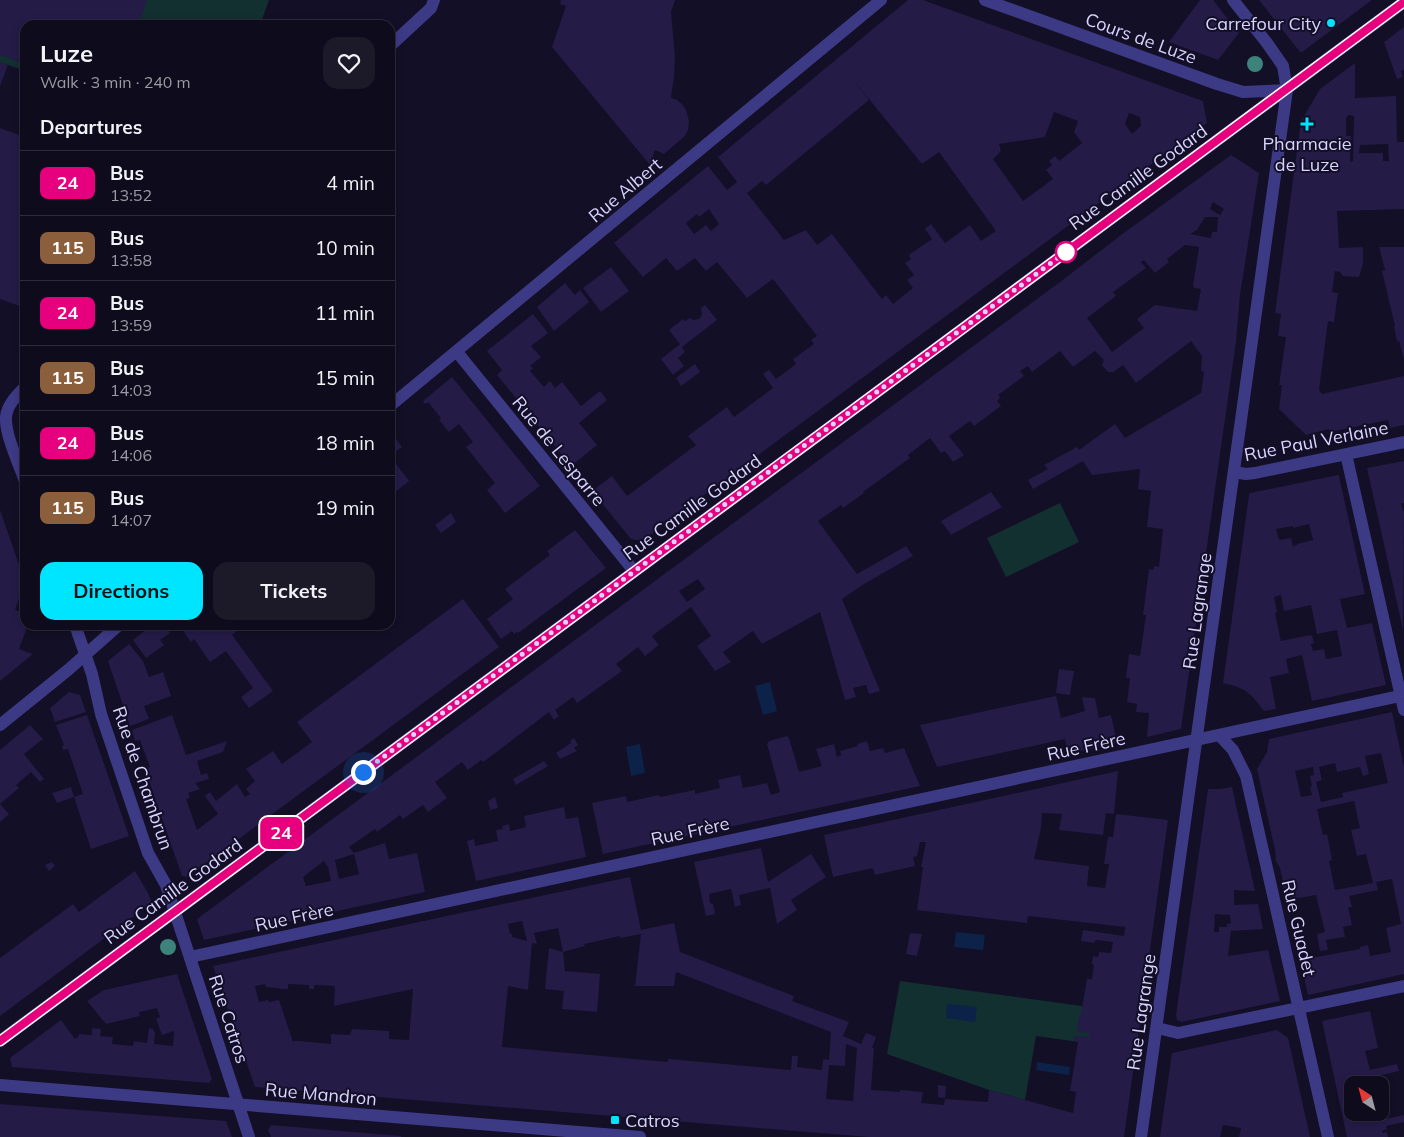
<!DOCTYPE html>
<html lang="en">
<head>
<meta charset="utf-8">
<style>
  body { margin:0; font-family:Mulish,sans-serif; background:#1c1929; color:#f1f3f6; height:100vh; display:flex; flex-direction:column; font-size:19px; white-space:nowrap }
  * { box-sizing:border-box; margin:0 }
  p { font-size:16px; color:#9b9ba3 }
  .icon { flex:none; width:28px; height:28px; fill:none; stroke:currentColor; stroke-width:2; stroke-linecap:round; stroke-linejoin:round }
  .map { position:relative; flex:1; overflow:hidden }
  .side { position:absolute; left:20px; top:20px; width:375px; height:610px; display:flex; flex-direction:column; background:#0e0b1c; border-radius:15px; box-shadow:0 2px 8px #0003,0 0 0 1px #2e2b3b }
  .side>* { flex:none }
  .badge { padding:0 10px; border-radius:8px; font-size:18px; line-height:32px }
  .needle { width:32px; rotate:324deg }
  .buttons { position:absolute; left:1344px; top:1076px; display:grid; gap:10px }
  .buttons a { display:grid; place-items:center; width:45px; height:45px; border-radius:10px; background:#0e0b1c; box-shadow:0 2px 8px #0003,0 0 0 1px #2e2b3b; font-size:25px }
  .you { position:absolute; width:25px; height:25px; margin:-12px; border:4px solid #fff; border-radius:50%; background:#1a73e8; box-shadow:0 0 0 8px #1a73e833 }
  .map>.badge { position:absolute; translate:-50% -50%; box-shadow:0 0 0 2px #fff }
  h2 { padding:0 20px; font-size:19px; line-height:45px }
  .round { display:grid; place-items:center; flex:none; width:52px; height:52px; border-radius:15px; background:#1c1929 }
  .head { display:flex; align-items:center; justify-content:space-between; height:85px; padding:0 20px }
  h1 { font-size:24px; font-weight:700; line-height:38px }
  .primary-button { display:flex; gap:10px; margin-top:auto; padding:10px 20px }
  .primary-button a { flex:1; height:58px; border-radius:15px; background:#00e5ff; color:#111; font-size:20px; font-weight:700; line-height:58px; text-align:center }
  .primary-button a+a { background:#1c1929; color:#f1f3f6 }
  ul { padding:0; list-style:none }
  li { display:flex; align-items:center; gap:15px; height:65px; padding:0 20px; border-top:1px solid #2e2b3b }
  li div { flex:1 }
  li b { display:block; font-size:19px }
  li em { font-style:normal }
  li .badge { min-width:55px; font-weight:700; text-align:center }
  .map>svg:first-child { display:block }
  .green { fill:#12302f }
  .water { fill:#0c2248 }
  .building { fill:#241b47; fill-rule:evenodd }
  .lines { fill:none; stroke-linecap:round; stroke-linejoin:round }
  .minor { stroke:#3d3a85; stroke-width:12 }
  .tertiary { stroke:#3d3a85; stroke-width:12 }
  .tree { fill:#3d827b }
  .line-casing { stroke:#fff; stroke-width:11 }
  .line { stroke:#e6007e; stroke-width:8 }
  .walk { stroke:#d9d4ff; stroke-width:5; stroke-dasharray:0 9 }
  .poi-dot { fill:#00e5ff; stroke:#130f26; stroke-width:2 }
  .stop-dot { fill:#fff; stroke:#e6007e; stroke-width:2.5 }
  .labels { text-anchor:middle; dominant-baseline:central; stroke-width:4; stroke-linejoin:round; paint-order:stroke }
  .poi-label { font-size:18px; fill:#d9d4ff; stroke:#130f26; text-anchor:end }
  .street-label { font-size:18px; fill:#d9d4ff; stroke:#130f26 }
</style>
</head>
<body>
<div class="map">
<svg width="1404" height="1137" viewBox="0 0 1404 1137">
  <rect width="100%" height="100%" fill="#130f26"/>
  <path class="green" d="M0 0H269L260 25H25V71L0 62Z
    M1060 503 1079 542 1006 577 987 538Z
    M900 981 1082 1006 1136 1050 1036 1036 1025 1100 989 1090 887 1054Z"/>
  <path class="water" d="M770 682 777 711 763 715 755 686Z
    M640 744 645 773 631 776 626 747Z
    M956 932 985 935 983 950 954 947Z
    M947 1004 977 1007 975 1022 946 1018Z
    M1037 1062 1070 1067 1069 1075 1036 1070Z"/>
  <path class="building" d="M0 0H147L138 25H25V64L0 55Z
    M561 0H675L671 12 675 57 674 76 671 98 677 100 682 104 686 110 689 121 688 130 685 136 664 154 655 150 650 165 552 47 566 6 560 4Z
    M908 0H923L1203 101 1207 123 642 541 631 539 592 491 612 476 627 496 638 488 696 445 688 436 708 421 727 407 734 417 773 388 763 374 769 370 776 379 796 364 793 359 814 344 811 340 817 336 773 279 747 298 717 262 706 271 695 258 677 271 666 258 643 277 614 243 708 166 727 190 737 182 718 157ZM851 77 922 164 939 152 996 231 981 241 970 225 945 243 931 224 925 229 932 239 910 254 909 256 911 259 905 263 914 275 907 280 913 288 893 304 886 295 882 299 832 234 817 245 806 230 784 240 747 193 762 181 766 185 869 100ZM1054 112 1078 121 1074 132 1082 143 1059 161 1055 156 1049 161 1052 165 1046 170 1053 179 1023 201 993 159 1001 151 999 144 1045 137ZM1129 113 1140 117 1141 126 1132 134 1125 124ZM709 209 719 224 711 231 706 225 694 234 686 223 697 214 699 217Z
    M1200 0H1213L1239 33 1218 60 1169 42Z
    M1259 0H1372L1302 52H1300Z
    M1404 27V70L1401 71 1403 77 1397 79 1384 42Z
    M0 62 8 65 0 86Z
    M1355 63V98L1396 96 1397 142H1404V209L1337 211 1339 248 1363 247V263L1359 277 1343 276 1340 272 1335 271 1332 292 1338 293 1334 322 1328 321 1319 390 1322 394 1404 376V425L1390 428 1388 420 1330 432 1329 429 1306 435 1279 409 1282 385H1279L1286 337 1278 336 1281 314 1275 313 1301 121 1320 89ZM1349 115 1354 116 1353 161 1350 162 1351 136H1346V117ZM1388 144 1389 161H1383V153H1359L1360 145Z
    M0 128 25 137V308L0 299Z
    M1231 155 1259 173 1240 295 1236 342 1181 729 1147 737 1149 713 1136 712 1137 704 1127 702 1130 678H1126L1129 654 1140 656 1146 615H1143L1149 569 1153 570 1154 566 1159 567 1163 529 1147 527 1151 491 1138 489 1140 469 1092 475 1083 461 1033 489 1028 480 1048 469 1044 465 1077 447 1079 450 1115 424 1125 438 1201 393 1204 372 1201 371 1202 356 1191 341 1136 383 1123 365 1113 372H1108L1102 365 1104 360 1095 351 1073 367 1060 351 1032 372 1028 366 1020 371 1024 376 998 395 1000 397 999 399 997 401 1001 406 974 426 970 421 949 436 964 455 953 462 945 451 941 453 930 438 908 455 910 458 863 492 864 493 843 508 841 505 818 521 857 574 906 546 913 556 864 584 842 599 880 691 869 694 866 685 853 688 856 697 845 700 820 612 762 644 753 631 723 652 731 662 715 671 697 646 711 636 691 607 652 636 659 645 645 656 638 647 616 664 622 671 577 703 573 697 555 710 559 716 554 720 549 712 486 760 483 762 481 760 468 770 462 762 435 782 447 798 428 812 423 805 403 819 400 815 377 832 375 829 349 847 354 853 385 843 389 859 417 853 425 892 204 940 197 919 1060 282 1121 235ZM1213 202 1224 209 1220 215 1210 209ZM1205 217H1218L1217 232H1212L1211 238 1190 234 1197 230ZM1185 245 1199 247 1193 285 1194 288 1201 289 1197 311 1155 305 1137 319 1144 328 1112 352 1087 318 1116 296 1113 292 1146 268 1141 262 1144 260 1155 273 1169 262 1167 259ZM698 579 705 589 687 602 679 591ZM354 854 359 874 339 879 335 860ZM324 861 328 867 331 881 306 886 303 877Z
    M1379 247H1404V360L1399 341 1397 342 1394 326H1395L1382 271 1385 270Z
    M611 267 629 291 601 312 583 288Z
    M565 283 575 295 580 290 589 302 554 331 537 307Z
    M705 305 717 320 682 347 685 352 678 358 684 366 673 375 661 359 680 344 669 330 683 319 685 321 690 318 693 320 699 319 702 315 701 308Z
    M533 314 548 333 531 346 541 357 530 366 533 368 530 371 544 387 550 381 555 388 562 382 581 406 600 391 607 400 579 423 597 445 571 466 497 375 502 370 487 351Z
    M695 364 700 372 681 386 676 378Z
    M452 377 540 486 505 513 487 490 495 483 466 447 473 442 459 424 449 432 439 420 441 418 428 402 425 404 423 401Z
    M390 431 402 447 390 456 409 481 390 496Z
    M1404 461V503H1401L1403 511H1404L1403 630 1367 468Z
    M1338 475 1339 476 1365 594 1340 599 1347 628 1372 623 1386 685 1312 701 1302 655 1286 659 1289 673 1270 677 1276 709 1264 711 1252 696 1244 690 1235 686 1223 683 1249 495 1250 493ZM1309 524 1313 540 1297 544V545L1293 546 1291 538 1279 540 1276 529 1293 526V528ZM1281 595 1284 611 1311 605 1317 634 1337 630 1342 656 1326 659 1324 649 1313 651 1311 644 1314 643 1312 635 1310 636V635L1281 641 1275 613 1277 612 1274 597Z
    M991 492 1002 507 951 535 941 521Z
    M0 510 23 576 21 583H24L15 610 25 613V625H28L19 649 33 654 0 681Z
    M451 513 456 522 441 533 435 525Z
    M575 530 606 568 518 633 517 632 514 634 512 631 501 639 487 619 513 599 505 589 550 555 547 551Z
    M463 599 499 647 187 877 182 876 145 769 150 767 140 740 135 741 132 730 172 715 186 755 227 741 223 752 197 761 201 775 207 773 209 779 195 783 200 789 188 793 190 798 186 799 197 830 218 814 205 796 210 792 216 801 237 784 245 797 250 794 246 789 255 781 246 769 273 751 282 764 312 742 297 722Z
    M152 625H164L170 633 160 640 164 645 146 658 133 640Z
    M179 625H244L232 635 273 691 249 708 241 697 253 688 226 651 210 662 194 639 191 642Z
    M129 644 143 661 149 677 163 672 171 696 144 706 149 719 130 726 108 661Z
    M1059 669 1074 671 1070 695 1056 693Z
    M69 692 80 695 86 712 55 722 50 708Z
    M1056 696 1061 718 1085 711 1082 697 1095 698 1099 718 1111 715 1117 743 1068 754 1065 739 937 767 920 725Z
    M1392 712 1404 767V974L1308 995 1300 960 1360 949V947L1368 945 1370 956 1391 952 1386 928 1401 924 1392 879 1376 882 1378 890 1349 896 1352 907H1348L1352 925 1343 927 1345 937 1326 940 1328 950 1320 951 1317 934 1325 932 1316 895 1287 900 1280 868 1276 861 1275 850 1257 769 1267 752 1269 739ZM1381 753 1388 783 1342 793 1343 797 1321 802 1316 782 1322 780 1319 767 1335 763 1337 772 1360 767 1363 776 1369 774 1365 756ZM1313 767 1314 775 1310 776 1312 786 1310 787 1312 795 1301 797 1295 771ZM1354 801 1360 828 1351 830 1357 856 1366 854 1373 883 1335 890 1329 861 1332 860 1327 834 1323 835 1317 809Z
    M87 715 129 836 91 849 74 797 83 794 68 749 63 750 62 746 64 745 56 725Z
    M30 725 43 739 24 754 44 779 40 782 31 772 16 785 19 788 0 804 9 814 0 822V750Z
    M787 736 789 738 799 772 822 766 816 749 834 744 837 757 841 755 840 751 858 746 857 744 867 741 870 751 883 748 885 753 904 748 920 786 603 854 592 803 626 796 627 802 659 795 660 797 695 790V794L720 788 718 780 740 775 743 788 767 783 771 795 780 792 767 744 769 741Z
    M574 738 578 745 574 748 577 751 560 759 556 753 571 743 570 741Z
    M544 761 548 766 516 785 513 779Z
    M1118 771 1114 814 1106 813 1103 835 1059 830 1062 814 1042 813 1041 828 1034 859 1089 866 1087 886 1105 888 1109 864H1104L1108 837H1113L1116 814 1168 820 1124 1137H869L255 1087 213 966 630 877 641 930 674 923 680 952 794 996 792 1001 849 1022 843 1036 861 1044 866 1033 876 1037 872 1048H874L871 1090 900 1092V1090L923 1092 921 1103 944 1105 945 1099 988 1102 989 1090 1073 1113 1076 1092 1070 1091 1078 1042 1074 1041 1075 1036 1089 1037V1033L1079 1032 1077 1028 1079 1017 1081 1014 1087 979H1092L1094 965 1092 964 1093 956 1098 957 1099 952 1111 953 1113 942 1096 940 1094 943 1081 941 1083 930 1124 936 1125 927 1028 916 1027 923 917 910 923 867H921L926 842H920L917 856 913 857 915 866 875 875 873 868 833 877 824 835ZM522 921 527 941 512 937V934H510L508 924ZM558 928 563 952 549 948 545 989 564 991 562 1009 597 1012 600 974 565 971 563 952 585 946 584 944 620 936V938L641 934 635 986H674L676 972 831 1032 829 1060 823 1059 822 1070 797 1067 798 1056H792L791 1070 668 1059V1062L502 1047 508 986 528 990 532 943 537 944 534 933ZM265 984 266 987 283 989H288V984L309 985V989H314V985L335 986 334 1006 413 989 409 1040 389 1039V1031L352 1029 350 1035 331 1034V1044L300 1041H294L293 1042 279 1000 269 1002 268 1000 259 1002 255 986ZM846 1044 857 1048 853 1101 826 1099 829 1065 845 1066Z
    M71 787 74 797 57 803 52 793Z
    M1232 787 1255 891 1234 890V905L1258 904 1263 929 1231 931 1228 956 1268 950 1280 1001 1181 1022 1177 1020 1176 1015 1208 789H1220ZM1215 914 1230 915 1231 923 1227 924V927H1219V932H1214Z
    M495 797 498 808 490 810 488 801Z
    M564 807 566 819 578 817 586 857 476 881 467 841 474 839 475 846 498 841 496 830 503 829 502 826 509 824 510 831 526 827 524 816Z
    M761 848 768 882 811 854 826 877 791 900 797 910 777 924 770 888 739 895 741 905 735 907 731 889 709 894 710 903 713 904 715 914 706 916 694 862Z
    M52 862 55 866 49 871 45 865Z
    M135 871 148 893 152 903 0 1016V958L73 904 79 912Z
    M910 933 922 934 917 956 906 954Z
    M177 974 212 1079 209 1083 12 1067 10 1058 61 1020 75 1039 79 1036V1034L92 1035V1028L101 1029 100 1036 113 1037 112 1044 133 1046 134 1041 147 1043 149 1028 153 1029 155 1033 154 1044 173 1046 174 1031 162 1035 156 1019 160 1017 157 1008 139 1012 140 1016 106 1024 87 1001 104 990Z
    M1370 1011 1378 1048 1365 1051 1370 1070 1397 1064 1399 1071 1369 1078 1371 1085H1352V1112H1380L1381 1101 1385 1119 1404 1115V1122L1386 1126 1387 1129 1382 1131V1133L1387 1132 1388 1137H1347L1322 1021Z
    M1277 1030 1288 1038 1310 1137H1239L1241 1128 1223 1125 1220 1137H1160L1172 1053Z
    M938 1085 946 1086 945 1098 938 1097Z
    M0 1104 226 1121 232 1137H0Z
    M271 1125 401 1136V1137H271L268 1130Z"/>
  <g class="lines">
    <path class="minor" d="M1233 0 1267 43 1283 66 1287 90
      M390 46 431 8 434 0
      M457 352 634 571
      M25 387C17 395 7 405 6 417 5 435 19 464 25 481
      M390 406 881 0
      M1346 454 1404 710
      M1234 472 1246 474 1255 473 1404 442
      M75 625 92 674 101 714 148 853 166 885 249 1137
      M0 725 68 670 119 625
      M1219 735 1233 750 1246 776 1328 1137
      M190 957C595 870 1000 783 1404 695
      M1157 1028 1178 1033 1404 986"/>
    <path class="tertiary" d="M985 0 1217 84 1243 92 1287 90
      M0 1041 1404 2
      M0 1085 640 1137
      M1141 1137 1287 90"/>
  </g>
  <g class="tree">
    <circle cx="1255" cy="64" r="8"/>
    <circle cx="168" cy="947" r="8"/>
  </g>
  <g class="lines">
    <defs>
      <path id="line" d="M0 1041 1404 2"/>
    </defs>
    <use href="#line" class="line-casing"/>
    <use href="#line" class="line"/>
    <path class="walk" d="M363 772 1070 249 1066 252"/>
  </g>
  <g class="poi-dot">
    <circle cx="1331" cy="23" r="5"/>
    <path d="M1304.5 116.5h5v5h5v5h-5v5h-5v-5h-5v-5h5z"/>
    <rect x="610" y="1115" width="10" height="10" rx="2.5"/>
  </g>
  <circle class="stop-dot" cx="1066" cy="252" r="10"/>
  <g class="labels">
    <g class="poi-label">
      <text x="1321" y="23">Carrefour City</text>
      <text x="1307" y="143" text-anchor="middle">Pharmacie<tspan x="1307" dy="21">de Luze</tspan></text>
      <text x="625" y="1120" text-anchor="start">Catros</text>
    </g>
    <g class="street-label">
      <text transform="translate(1141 38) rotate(20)">Cours de Luze</text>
      <text transform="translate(1138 177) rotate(-36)">Rue Camille Godard</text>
      <text transform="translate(625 190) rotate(-40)">Rue Albert</text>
      <text transform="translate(1316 441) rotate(-11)">Rue Paul Verlaine</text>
      <text transform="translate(559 451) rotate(51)">Rue de Lesparre</text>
      <text transform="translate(692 507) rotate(-36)">Rue Camille Godard</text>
      <text transform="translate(1197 611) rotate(-82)">Rue Lagrange</text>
      <text transform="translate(1086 746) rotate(-12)">Rue Frère</text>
      <text transform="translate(143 778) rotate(71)">Rue de Chambrun</text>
      <text transform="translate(690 831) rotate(-12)">Rue Frère</text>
      <text transform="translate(173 891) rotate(-36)">Rue Camille Godard</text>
      <text transform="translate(294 917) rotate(-12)">Rue Frère</text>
      <text transform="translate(1299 928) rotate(77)">Rue Guadet</text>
      <text transform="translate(1141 1012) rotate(-82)">Rue Lagrange</text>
      <text transform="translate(229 1019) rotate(72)">Rue Catros</text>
      <text transform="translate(321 1094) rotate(5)">Rue Mandron</text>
    </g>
  </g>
</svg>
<div class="buttons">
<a><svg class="needle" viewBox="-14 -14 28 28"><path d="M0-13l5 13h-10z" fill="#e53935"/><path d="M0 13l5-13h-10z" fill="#9b9ba3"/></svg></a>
</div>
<div class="you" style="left:363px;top:772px"></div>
<b class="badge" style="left:281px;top:833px;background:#e6007e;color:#fff">24</b>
<section class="side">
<div class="head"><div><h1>Luze</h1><p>Walk · 3 min · 240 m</p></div><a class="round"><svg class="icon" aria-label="heart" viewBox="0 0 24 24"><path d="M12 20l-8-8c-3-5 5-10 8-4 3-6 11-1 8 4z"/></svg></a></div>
<h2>Departures</h2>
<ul>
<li><span class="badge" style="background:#e6007e;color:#fff">24</span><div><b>Bus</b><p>13:52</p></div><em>4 min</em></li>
<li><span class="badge" style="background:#8b5e3c;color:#fff">115</span><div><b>Bus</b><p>13:58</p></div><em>10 min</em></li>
<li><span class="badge" style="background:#e6007e;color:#fff">24</span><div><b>Bus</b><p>13:59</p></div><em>11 min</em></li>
<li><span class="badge" style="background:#8b5e3c;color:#fff">115</span><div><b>Bus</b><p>14:03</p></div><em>15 min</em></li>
<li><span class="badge" style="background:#e6007e;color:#fff">24</span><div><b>Bus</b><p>14:06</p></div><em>18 min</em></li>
<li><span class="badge" style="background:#8b5e3c;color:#fff">115</span><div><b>Bus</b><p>14:07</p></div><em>19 min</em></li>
</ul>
<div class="primary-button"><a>Directions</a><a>Tickets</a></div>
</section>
</div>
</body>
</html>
